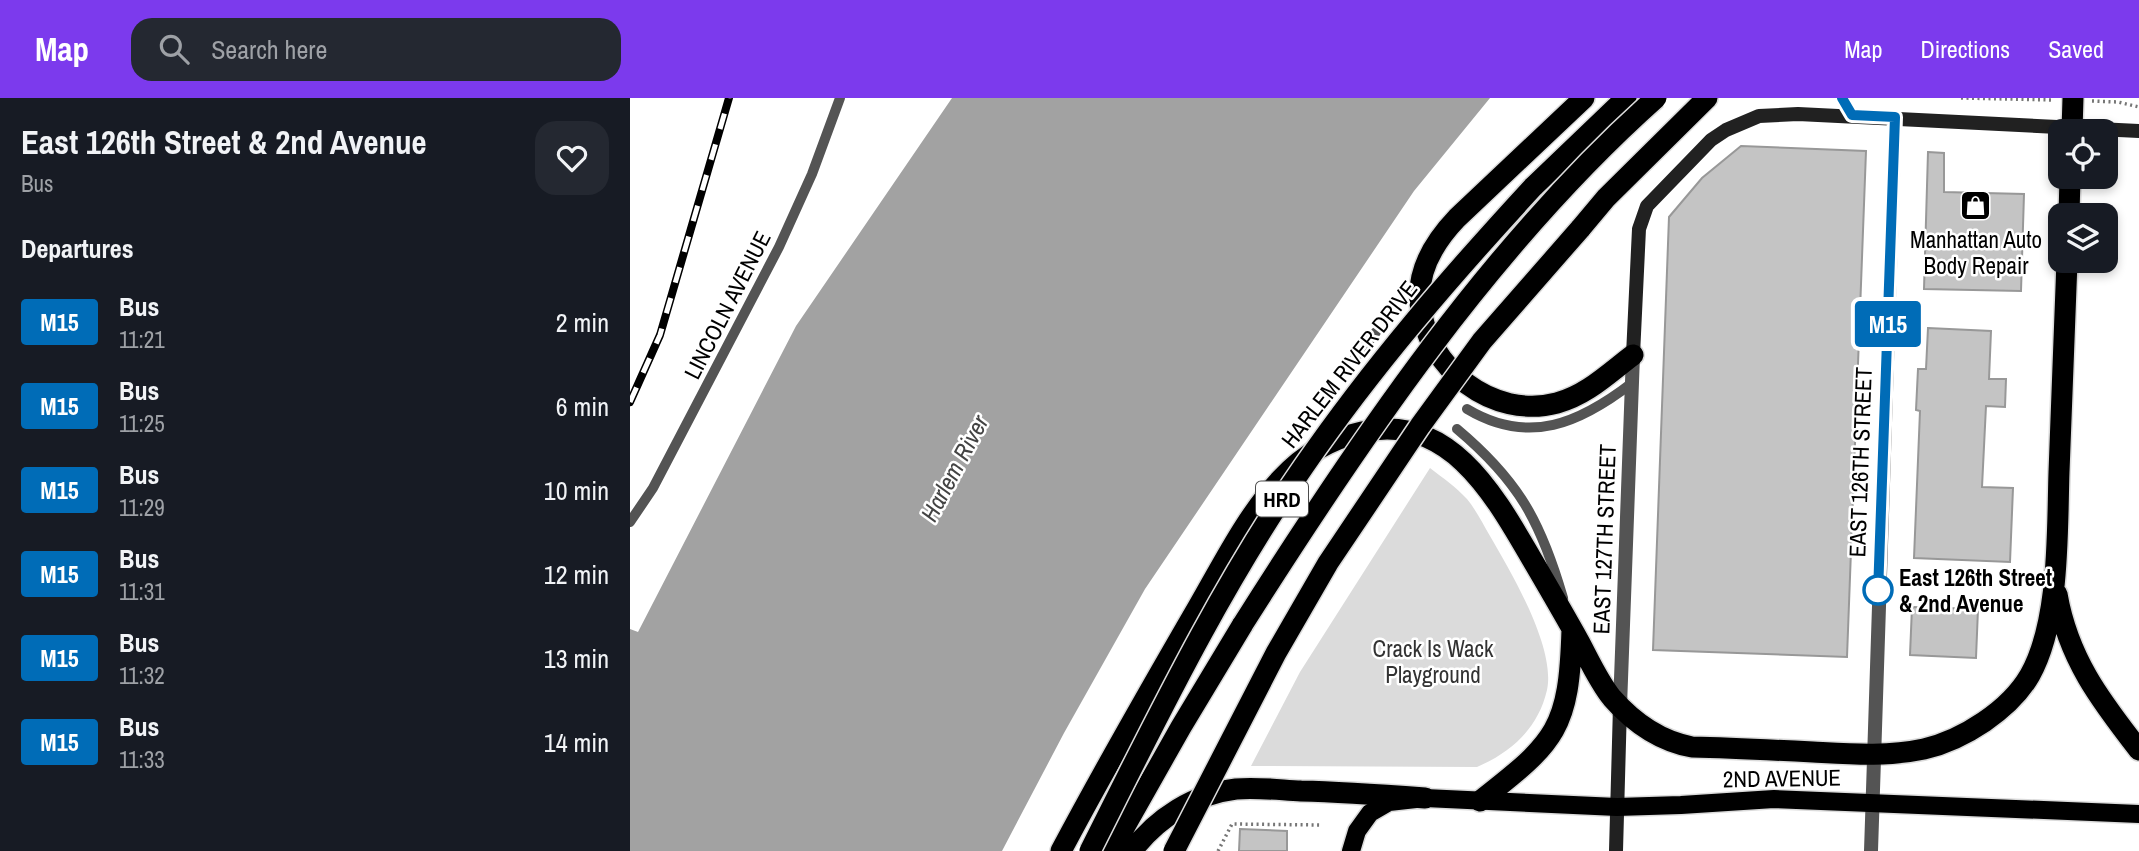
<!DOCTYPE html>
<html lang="en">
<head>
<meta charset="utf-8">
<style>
  body { margin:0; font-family:"Archivo Narrow",sans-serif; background:#242831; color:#f1f3f6; height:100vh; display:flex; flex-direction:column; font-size:26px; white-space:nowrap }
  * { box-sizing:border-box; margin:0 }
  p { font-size:23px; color:#9ea1a6 }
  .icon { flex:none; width:38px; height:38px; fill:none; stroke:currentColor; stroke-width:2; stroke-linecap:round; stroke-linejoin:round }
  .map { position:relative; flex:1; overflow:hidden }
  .details { display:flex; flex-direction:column; background:#171b24; width:630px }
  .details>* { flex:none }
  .badge { padding:0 14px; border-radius:5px; font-size:24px; line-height:46px }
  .fabs { position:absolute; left:1418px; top:21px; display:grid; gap:14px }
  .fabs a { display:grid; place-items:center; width:70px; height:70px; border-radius:14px; background:#171b24; box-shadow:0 4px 10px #0003; font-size:35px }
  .map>.badge { position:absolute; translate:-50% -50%; box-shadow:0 0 0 4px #fff }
  h2 { padding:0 21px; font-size:26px; line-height:63px }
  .round { display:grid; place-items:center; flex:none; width:74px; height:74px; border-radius:21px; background:#242831 }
  .head { display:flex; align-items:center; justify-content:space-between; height:119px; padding:0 21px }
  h1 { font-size:33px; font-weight:700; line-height:52px }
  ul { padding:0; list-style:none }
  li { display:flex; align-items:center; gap:21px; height:84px; padding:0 21px }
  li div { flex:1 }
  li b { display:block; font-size:26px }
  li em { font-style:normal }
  li .badge { min-width:77px; font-weight:700; text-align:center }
  header { display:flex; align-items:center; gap:42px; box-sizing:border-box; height:98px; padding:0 35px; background:#7c3aed; color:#fff }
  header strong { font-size:33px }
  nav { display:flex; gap:38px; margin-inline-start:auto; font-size:24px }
  .search { width:490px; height:63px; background:#242831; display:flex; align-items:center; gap:18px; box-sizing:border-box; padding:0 24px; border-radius:21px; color:#9ea1a6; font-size:26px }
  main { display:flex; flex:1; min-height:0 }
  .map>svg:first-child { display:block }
  .green { fill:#dbdbdb }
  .water { fill:#a2a2a2 }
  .building { fill:#c4c4c4; stroke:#989898; stroke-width:2 }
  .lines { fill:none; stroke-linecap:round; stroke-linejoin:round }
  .primary-casing { stroke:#dbdbdb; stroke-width:21 }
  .highway-casing { stroke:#dbdbdb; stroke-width:24 }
  .path { stroke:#767676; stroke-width:3.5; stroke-dasharray:2 3.5; stroke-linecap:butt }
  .lane { stroke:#545454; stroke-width:10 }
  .street { stroke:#545454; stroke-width:14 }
  .secondary { stroke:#212121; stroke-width:14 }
  .primary { stroke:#000; stroke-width:18 }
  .highway { stroke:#000; stroke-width:21 }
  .rail-casing { stroke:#000; stroke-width:8 }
  .rail { stroke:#fff; stroke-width:5; stroke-dasharray:16; stroke-linecap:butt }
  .highway-bridge-casing { stroke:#dbdbdb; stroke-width:24; stroke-linecap:butt }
  .highway-bridge { stroke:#000; stroke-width:21 }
  .line-casing { stroke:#fff; stroke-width:16 }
  .line { stroke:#006cb7; stroke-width:10 }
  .stop-dot { fill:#fff; stroke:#006cb7; stroke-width:3.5 }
  .labels { text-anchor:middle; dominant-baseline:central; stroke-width:5; stroke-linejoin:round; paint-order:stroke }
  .shield { fill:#fff; stroke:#4c4c4c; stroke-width:2 }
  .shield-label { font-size:21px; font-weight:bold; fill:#000 }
  .poi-label { font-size:23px; fill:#000; stroke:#fff }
  .street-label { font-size:23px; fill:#000; stroke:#fff }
  .stop-label { font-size:23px; font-weight:bold; fill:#000; stroke:#fff; text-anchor:start }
  .park-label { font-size:23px; fill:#323232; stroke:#fff }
  .water-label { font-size:24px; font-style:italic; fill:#434343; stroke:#fff }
</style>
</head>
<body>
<header>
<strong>Map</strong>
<div class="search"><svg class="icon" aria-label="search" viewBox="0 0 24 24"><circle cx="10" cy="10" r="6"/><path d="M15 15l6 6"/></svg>Search here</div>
<nav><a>Map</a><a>Directions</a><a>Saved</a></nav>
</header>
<main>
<section class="details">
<div class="head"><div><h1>East 126th Street &amp; 2nd Avenue</h1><p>Bus</p></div><a class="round"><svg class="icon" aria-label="heart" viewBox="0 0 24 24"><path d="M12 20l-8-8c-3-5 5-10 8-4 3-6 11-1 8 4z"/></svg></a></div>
<h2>Departures</h2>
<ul>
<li><span class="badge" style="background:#006cb7;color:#fff">M15</span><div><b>Bus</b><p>11:21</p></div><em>2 min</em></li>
<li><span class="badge" style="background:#006cb7;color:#fff">M15</span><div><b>Bus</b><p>11:25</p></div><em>6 min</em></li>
<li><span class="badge" style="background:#006cb7;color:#fff">M15</span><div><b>Bus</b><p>11:29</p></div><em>10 min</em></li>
<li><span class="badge" style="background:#006cb7;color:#fff">M15</span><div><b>Bus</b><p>11:31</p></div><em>12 min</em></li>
<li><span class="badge" style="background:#006cb7;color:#fff">M15</span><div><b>Bus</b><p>11:32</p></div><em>13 min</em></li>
<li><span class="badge" style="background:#006cb7;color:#fff">M15</span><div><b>Bus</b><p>11:33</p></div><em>14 min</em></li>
</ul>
</section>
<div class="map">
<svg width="1509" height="753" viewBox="0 0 1509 753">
  <rect width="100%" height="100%" fill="#fff"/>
  <path class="green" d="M800 370C813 380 826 389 837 401 846 412 853 426 860 438 881 474 926 550 917 592 908 631 881 654 847 669L621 668 670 574Z"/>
  <path class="water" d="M322 0H860L784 93 515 491 434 635 372 753H0V531L8 534 166 228Z"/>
  <path class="building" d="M1111 48 1236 53 1217 559 1023 552 1039 119 1072 80Z
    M1298 54 1314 55V94L1394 96 1391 193 1294 191Z
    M1298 230 1361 233 1359 281H1376L1375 309 1356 308 1352 389 1383 390 1380 464 1284 460 1290 313 1286 312 1288 271H1296Z
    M1282 509 1348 511 1346 560 1280 557Z
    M610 731 657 733V753H609Z"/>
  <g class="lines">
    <defs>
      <path id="primary" d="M721 753 727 733 740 715 759 704 795 700 987 709 1051 707 1144 701 1509 716"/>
      <path id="highway" d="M954 0 827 120C806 142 787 172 790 205 796 270 863 322 927 305 957 297 979 275 1003 257
        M903 89 996 0
        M1439 117 1440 79
        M950 131 976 100 1077 0
        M1427 496C1438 560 1470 602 1509 652
        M850 703C927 643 939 631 942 531
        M431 753C475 670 521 590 568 509 593 466 617 417 651 381 673 357 700 341 732 334 818 314 864 396 900 458 917 487 934 516 950 545 960 564 969 584 982 600 1003 624 1030 643 1062 649 1102 650 1143 652 1183 654 1220 656 1257 659 1294 651 1333 642 1380 612 1400 577 1430 523 1427 435 1429 374 1432 304 1434 233 1437 163
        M481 753 551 629 613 526
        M502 753C527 720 564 696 606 691 627 689 650 692 671 693 712 694 754 697 795 700"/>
    </defs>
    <use href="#primary" class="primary-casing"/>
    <use href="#highway" class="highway-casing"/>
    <path class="path" d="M1331 0 1423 2
      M1462 3 1488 4 1509 9
      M588 753 602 726 691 727"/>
    <path class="lane" d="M725 260 746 234
      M837 311C899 348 950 325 1002 285
      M827 331C889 383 911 424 933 500
      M0 424 23 390 149 149 182 76 210 0"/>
    <path class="street" d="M1212 0 1222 17
      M990 608 1003 257
      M1241 753 1265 19"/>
    <path class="secondary" d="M1003 257 1009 131 1017 108 1081 42 1096 32 1129 18 1168 16 1509 33
      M986 753 990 608"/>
    <use href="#primary" class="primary"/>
    <use href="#highway" class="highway"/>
    <defs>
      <path id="rail" d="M0 304 30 237 99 0"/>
    </defs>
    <use href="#rail" class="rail-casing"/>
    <use href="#rail" class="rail"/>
    <defs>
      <path id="highway-bridge" d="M1442 33 1443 0
        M613 526C730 341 862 146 1026 0
        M460 753C526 622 590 489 674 368 743 268 821 178 903 89
        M544 753 646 555 698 465 790 328 852 243 950 131"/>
    </defs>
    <use href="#highway-bridge" class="highway-bridge-casing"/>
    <use href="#highway-bridge" class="highway-bridge"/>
  </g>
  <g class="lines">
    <defs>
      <path id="line" d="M1212 0 1222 17 1265 19 1248 495"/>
    </defs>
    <use href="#line" class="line-casing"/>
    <use href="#line" class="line"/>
  </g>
  <defs>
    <symbol id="shop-square" viewBox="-11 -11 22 22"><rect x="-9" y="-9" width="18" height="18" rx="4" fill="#000" stroke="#fff"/><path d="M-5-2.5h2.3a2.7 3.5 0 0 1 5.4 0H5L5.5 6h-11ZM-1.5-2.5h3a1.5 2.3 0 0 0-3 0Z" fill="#fff"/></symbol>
  </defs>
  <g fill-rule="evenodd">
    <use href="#shop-square" x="1328" y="90" width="35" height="35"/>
  </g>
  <circle class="stop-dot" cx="1248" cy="492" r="14"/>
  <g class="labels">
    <rect class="shield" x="626" y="383.5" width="52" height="35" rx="5"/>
    <g class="shield-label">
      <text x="652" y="401">HRD</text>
    </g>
    <g class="poi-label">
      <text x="1346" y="141">Manhattan Auto<tspan x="1346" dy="26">Body Repair</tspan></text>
    </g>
    <g class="street-label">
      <text transform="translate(97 207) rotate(-63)">LINCOLN AVENUE</text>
      <text transform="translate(719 266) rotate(-52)">HARLEM RIVER DRIVE</text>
      <text transform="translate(1230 364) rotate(-88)">EAST 126TH STREET</text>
      <text transform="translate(974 441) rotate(-88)">EAST 127TH STREET</text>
      <text transform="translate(1152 680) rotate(-1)">2ND AVENUE</text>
    </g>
    <g class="stop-label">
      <text x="1269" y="479">East 126th Street<tspan x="1269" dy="26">&amp; 2nd Avenue</tspan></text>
    </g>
    <g class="park-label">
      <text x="803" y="550">Crack Is Wack<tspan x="803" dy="26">Playground</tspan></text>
    </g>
    <g class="water-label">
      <text transform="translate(324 370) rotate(-62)">Harlem River</text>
    </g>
  </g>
</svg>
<div class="fabs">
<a><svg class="icon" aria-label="locate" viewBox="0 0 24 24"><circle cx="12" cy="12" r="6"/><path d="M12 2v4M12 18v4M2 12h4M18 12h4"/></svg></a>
<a><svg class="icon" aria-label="layers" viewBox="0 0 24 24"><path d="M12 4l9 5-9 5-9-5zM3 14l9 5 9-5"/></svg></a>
</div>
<b class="badge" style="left:1258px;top:226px;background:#006cb7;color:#fff">M15</b>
</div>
</main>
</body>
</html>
